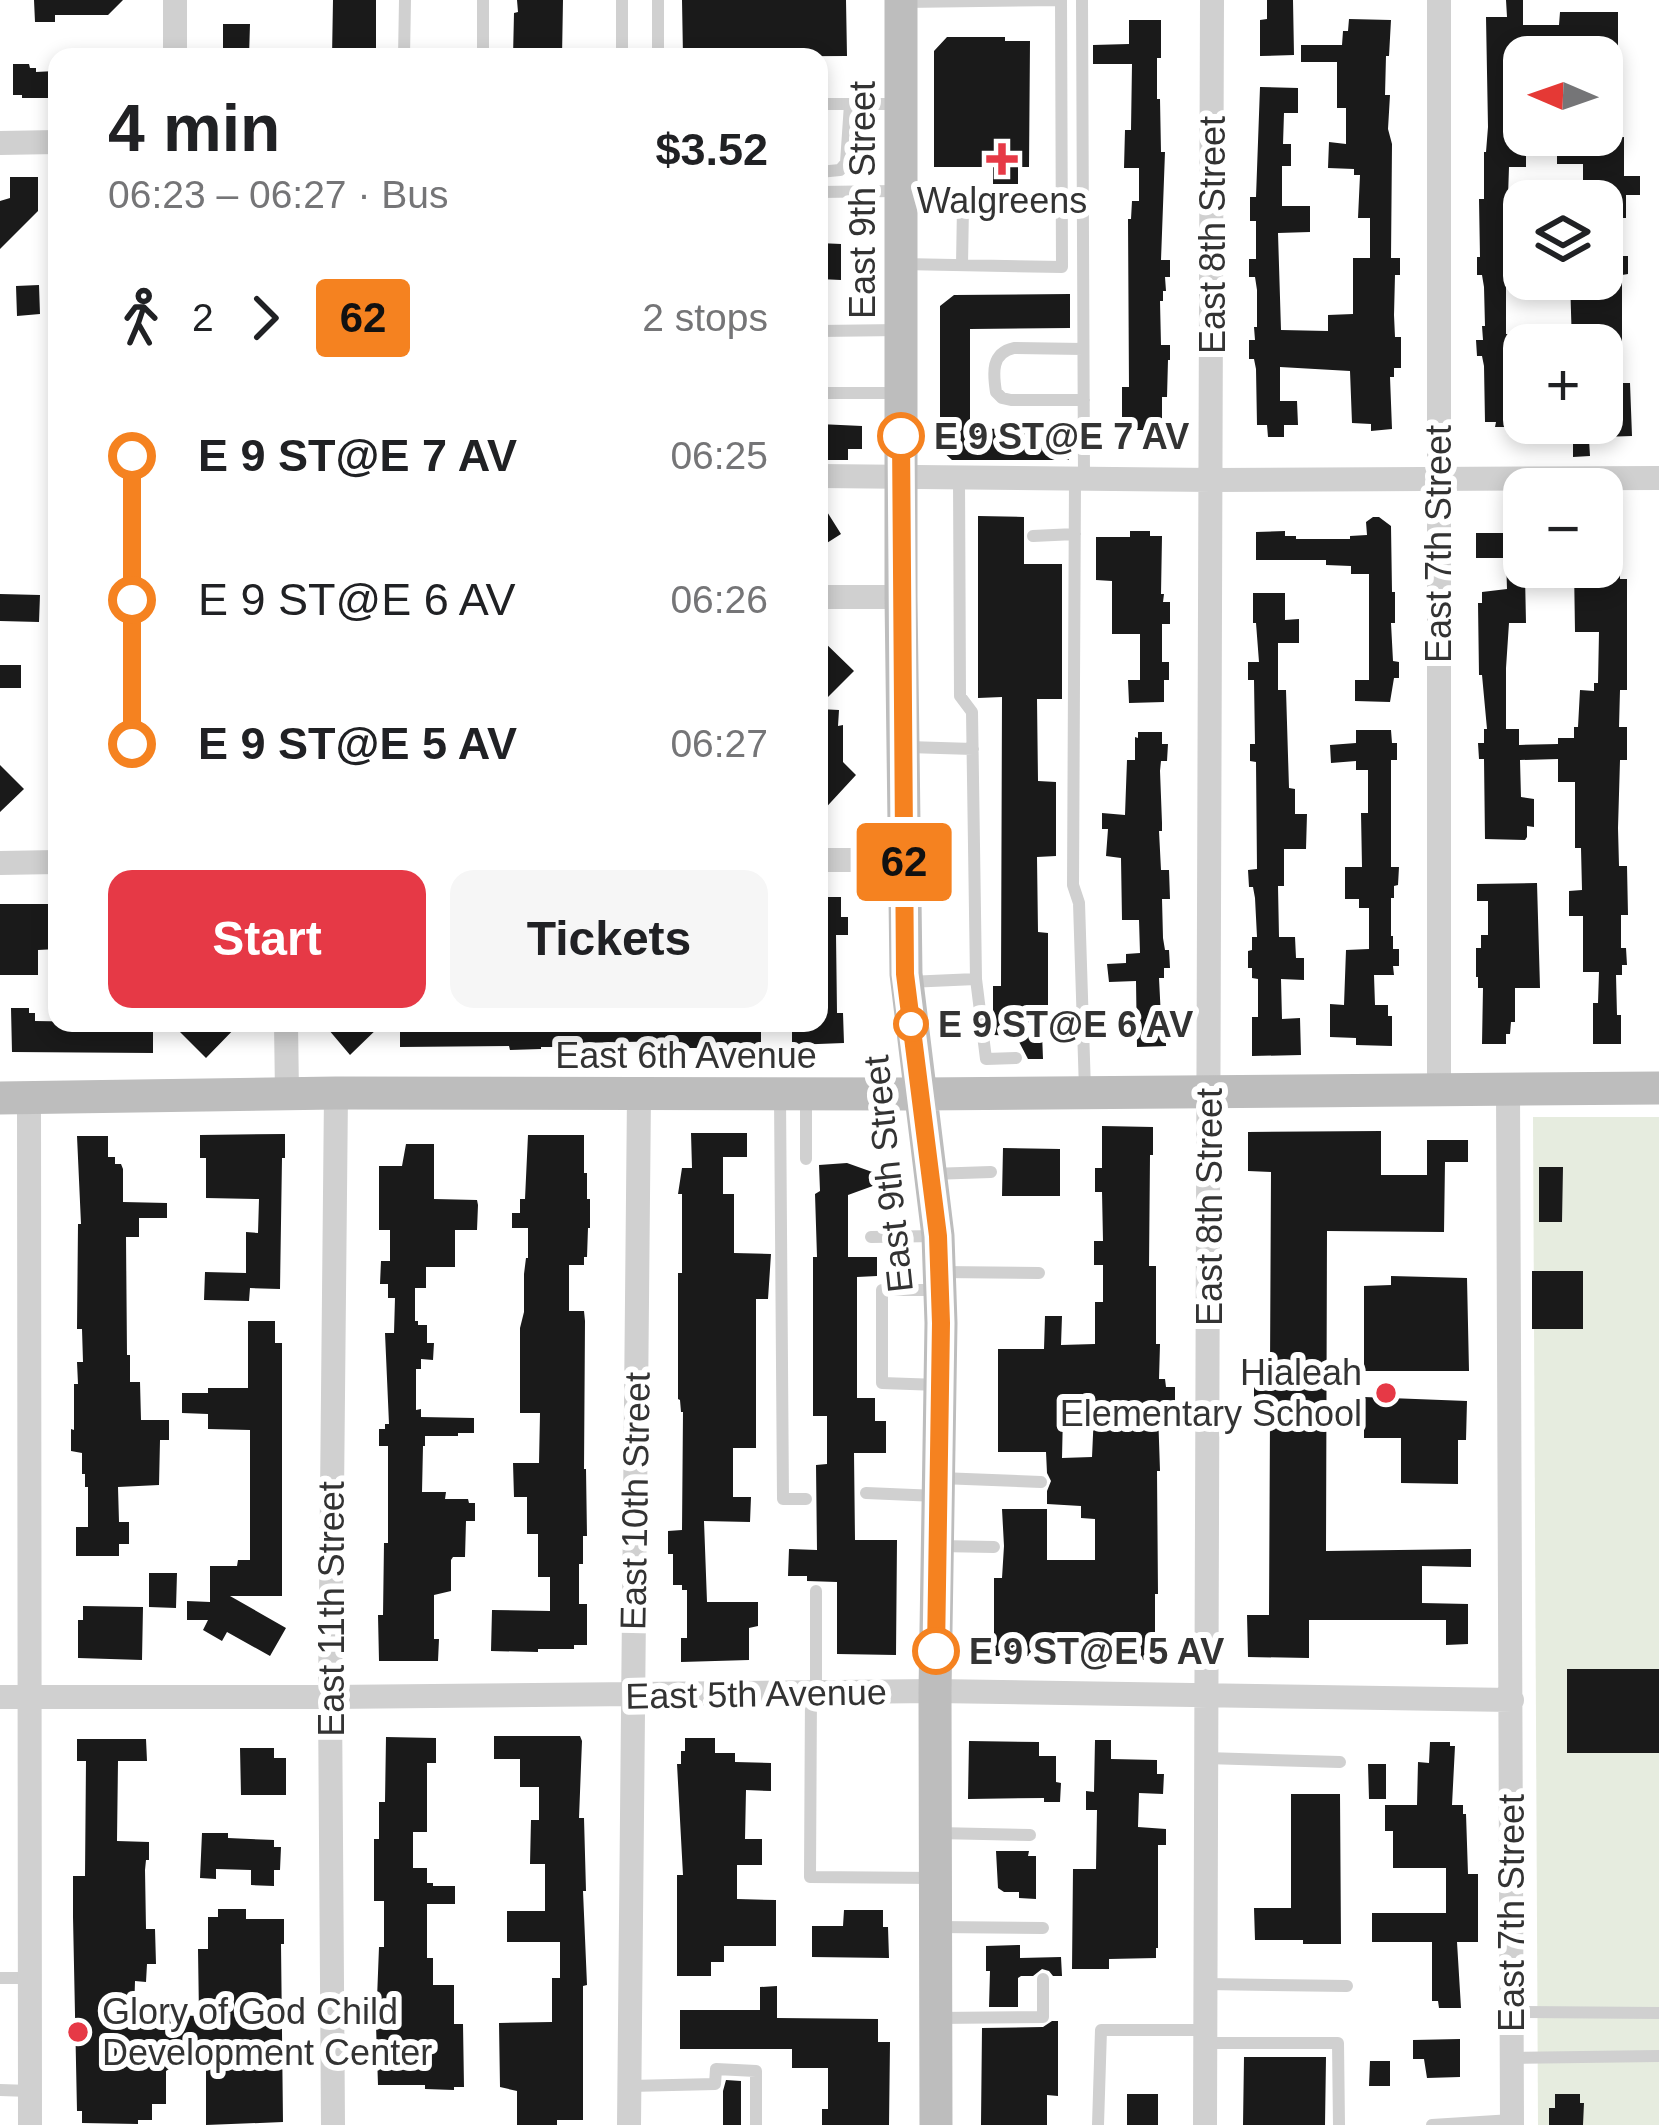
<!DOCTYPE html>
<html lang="en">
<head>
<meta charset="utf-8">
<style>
  body { margin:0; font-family:Arial,sans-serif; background:#f6f6f6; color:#202124; height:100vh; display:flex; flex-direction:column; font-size:45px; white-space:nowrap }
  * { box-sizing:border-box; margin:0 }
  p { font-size:39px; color:#757577 }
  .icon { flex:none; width:66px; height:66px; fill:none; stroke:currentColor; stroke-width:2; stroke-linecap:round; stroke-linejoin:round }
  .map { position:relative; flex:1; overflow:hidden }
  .drawer { position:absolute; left:48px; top:48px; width:780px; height:984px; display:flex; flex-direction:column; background:#fff; border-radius:24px; box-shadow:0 6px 18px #0003 }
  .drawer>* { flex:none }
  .badge { padding:0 24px; border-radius:9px; font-size:42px; line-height:78px }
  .needle { width:78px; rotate:272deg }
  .controls { position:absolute; left:1503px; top:36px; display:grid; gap:24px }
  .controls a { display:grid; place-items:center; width:120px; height:120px; border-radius:24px; background:#fff; box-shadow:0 6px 18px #0003; font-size:60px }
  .map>.badge { position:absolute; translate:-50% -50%; box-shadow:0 0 0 6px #fff }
  .legs { display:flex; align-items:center; gap:18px; height:132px; padding:0 60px; font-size:39px }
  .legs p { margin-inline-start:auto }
  .summary { display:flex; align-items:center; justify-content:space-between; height:204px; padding:0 60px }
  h1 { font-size:66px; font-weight:600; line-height:90px }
  .cta { display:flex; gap:24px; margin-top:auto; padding:24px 60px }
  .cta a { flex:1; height:138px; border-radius:24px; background:#e63946; color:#fff; font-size:48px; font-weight:600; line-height:138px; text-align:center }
  .cta a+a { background:#f6f6f6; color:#202124 }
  ul { padding:0 60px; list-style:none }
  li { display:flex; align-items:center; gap:42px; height:144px; font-size:45px }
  li i { display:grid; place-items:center; width:18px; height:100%; margin:0 15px; background:currentColor }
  li i::after { content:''; width:30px; height:30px; margin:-15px; border:9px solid; border-radius:50%; background:#fff }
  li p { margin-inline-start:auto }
  li:first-child i { background:linear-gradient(#0000 50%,currentColor 0) }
  li:last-child i { background:linear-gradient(currentColor 50%,#0000 0) }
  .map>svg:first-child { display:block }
  .green { fill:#e6ecdf }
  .building { fill:#1a1a1a; fill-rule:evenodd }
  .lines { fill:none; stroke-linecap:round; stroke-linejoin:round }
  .lane { stroke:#d0d0d0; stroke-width:12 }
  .street { stroke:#d0d0d0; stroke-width:24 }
  .secondary { stroke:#bdbdbd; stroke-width:33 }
  .line-1-casing { stroke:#fff; stroke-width:27 }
  .line-1 { stroke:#f58220; stroke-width:18 }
  .poi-dot { fill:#e63946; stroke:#fff; stroke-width:4.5 }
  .stop-1-dot { fill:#fff; stroke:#f58220; stroke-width:6 }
  .labels { text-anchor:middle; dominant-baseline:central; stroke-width:12; stroke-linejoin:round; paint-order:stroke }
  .street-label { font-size:36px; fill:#333; stroke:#fff }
  .poi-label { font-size:36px; fill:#333; stroke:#fff }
  .stop-label { font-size:36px; font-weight:bold; fill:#333; stroke:#fff; text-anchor:start }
</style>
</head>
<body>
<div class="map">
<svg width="1659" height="2125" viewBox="0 0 1659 2125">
  <rect width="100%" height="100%" fill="#fff"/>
  <path class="green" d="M1533 1117H1659V2125H1538Z"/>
  <path class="building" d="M34 0H123L108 15H55V22H35Z
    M333 0H376V57H332Z
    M517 0H563L562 57H513L514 13 518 12Z
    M682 0H846L847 56 683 57Z
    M1267 0H1293L1294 55 1260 56V20L1267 19Z
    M1506 0H1523V25H1559L1560 12H1618V55L1533 54 1524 57V135H1602V127H1618V137H1624V176H1640V195H1626V218H1618L1619 256H1628V274L1622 275V383H1630L1632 436 1602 437V345H1572L1570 279H1602V201H1583V164H1557V153L1526 152V167H1509L1508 197H1524V269H1516L1517 287H1506V334H1512L1513 353H1524V427H1495L1496 422H1485L1484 366 1482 356H1477L1476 340H1483L1482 326H1485L1484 287 1482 275H1477V257H1480L1479 199H1484V152H1486L1488 127 1486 17H1507Z
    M1349 19 1391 20 1389 56H1386L1385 95H1390L1388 129 1392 144 1391 258H1400V275H1395L1394 315 1395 337H1401V368H1394V377H1390L1392 429 1371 431V424L1352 423 1350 371 1280 367V401H1297L1298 425H1284V437H1268L1267 425H1257L1256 369 1254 359H1249V340H1255L1254 327H1257V290L1255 277H1249V259H1256V221H1250V197H1256L1260 87 1298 88V113H1284L1283 144H1291V166H1282V206H1310V232L1278 233 1281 330 1328 331V315L1353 314V258H1370V218H1358L1360 175H1354V169L1328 168 1329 142 1346 144V108H1337V62H1301V45H1342L1343 31H1348Z
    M1129 20H1161V58H1157V99H1160L1161 152H1165L1161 260H1170V277H1165L1166 291H1163V301H1160L1161 345H1170V360H1168L1167 397H1162V426H1150V430H1122V387H1129L1128 219H1131L1132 201H1139V168H1124L1125 130H1131L1132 64H1093V45L1129 44Z
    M223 24H250L249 57 223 55Z
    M947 37H1005V41H1030L1029 167H1018V184H993V167H934V51Z
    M13 64H29L30 68H36V72L55 71V98H22V95H13Z
    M10 177H38V211L0 249V201L10 198Z
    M819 243 841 244V280L819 279Z
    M39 285 40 314 17 316 16 286Z
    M1070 294V328L970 329V429L1069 428V460H952L940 449V306L954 295Z
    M1573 423H1588L1590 456 1573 457Z
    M819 424 862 426V449H848V460H819Z
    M819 499 841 534 819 548Z
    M978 516 1024 517V564H1062V699H1037L1038 781 1056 782V856L1037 857 1038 932 1048 933V1033H1042L1043 1059H1028L1016 1036 994 1035 993 1029V986H1001L1002 697 978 698Z
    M1373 517H1379L1391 526 1392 592H1395V623H1391L1393 661 1399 662V678H1394L1390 702 1355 701V680H1369V574H1351V566L1326 565V560H1256V532L1285 531V536H1296V539H1350V536L1367 535 1366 522Z
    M1507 528H1524L1526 623H1509L1506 668V729H1519V745L1558 744V738H1574V727H1578L1580 690 1594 691V683H1598L1599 632H1575L1574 567H1602V533L1620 532V579H1627V690H1620L1619 727H1627V760H1620L1618 828 1619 866H1627L1628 915H1621V948H1626L1627 965H1622V975H1616L1617 1015H1621V1044H1593V1003H1598L1599 972H1583V916H1569V891L1582 890 1581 848H1575V782H1558V759L1520 760 1521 797 1534 799V827L1527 826V837L1525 840 1485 839 1484 759H1479L1478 743H1484V729H1487L1482 675H1479L1478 603H1482V592L1507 589 1506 558H1476V533H1507Z
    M1130 531H1150V536H1162L1161 594H1164L1163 602H1170V624H1162V662H1169V680H1164V702L1129 703 1128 680H1140V634H1112V581L1096 580V537H1130Z
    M1253 593H1285V620L1299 619V643H1278V690H1286L1289 788 1295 789V814H1307L1306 849H1284V886H1278L1279 937H1295L1296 958H1304V980L1281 979 1282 1019 1300 1018 1301 1055 1252 1056V1017H1258V979L1252 978V968H1248V951L1252 950V937H1257L1255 898 1253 887H1249L1248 870 1257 869 1256 762 1250 761V744H1255L1254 680H1248V662H1259L1256 623H1253Z
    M0 594 40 595 39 622 0 621Z
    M819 637 854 671 819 706Z
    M0 665H21V688H0Z
    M819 709 839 710 838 726 843 725V762L856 775 819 815Z
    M1356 730H1391L1392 743H1397V760H1391V867H1399L1398 885 1394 886V898H1391V936H1393V949H1399V966H1393L1394 975H1374L1375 1005H1388V1016H1392V1046L1356 1045V1038L1330 1037V1004L1344 1005 1346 950 1369 949V908H1359V899H1345V867H1362L1361 813H1368V770H1356V761L1331 763 1330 745 1356 743Z
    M1138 732H1162V744H1168L1167 761H1161L1160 771 1162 823V831H1159L1161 870H1169L1170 899H1162L1163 938 1165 950H1169L1170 968H1164V978H1159L1161 1018H1165L1166 1046 1137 1047 1136 981 1109 982 1107 964 1126 963V954L1140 953 1139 920H1122L1121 858 1106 856 1108 829H1102V813L1125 815 1127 760H1135V737L1138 738Z
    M0 765 24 789 0 812Z
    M1537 883 1540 988H1515V1022H1511L1510 1034H1506V1044H1482L1483 988H1478V977H1476V948H1481V935H1488V901H1477V884Z
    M819 897H841V917H848V935H836L837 1013H843L844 1043 792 1045V1023H819Z
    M0 904H57V949L38 950V975H0Z
    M11 1008H29V1013H35V1021L153 1023V1053L12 1052Z
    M171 1023H240L206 1058Z
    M323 1023H383L350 1055Z
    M400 1023H761V1045H753V1053L730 1054V1048H675V1041L574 1043V1047H541V1049L510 1050 509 1046 400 1047Z
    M1102 1126 1153 1127V1155H1150L1149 1266H1156V1344H1160L1159 1379H1165L1166 1387H1175V1411H1158L1160 1471H1157L1158 1594H1155V1633H1162V1660L1078 1659V1644H1042V1656H994V1578H1002L1004 1546 1002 1509H1047V1560H1095V1519L1081 1518V1506L1047 1504V1491L1051 1481 1047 1473 1046 1452H998V1349H1044L1045 1316H1062L1061 1345 1095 1344V1302H1103V1265H1094V1241H1103L1102 1192H1095V1168H1102ZM1063 1413H1094L1092 1457 1062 1458Z
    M1381 1131V1175H1427V1140H1468V1162H1445L1444 1232 1327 1231 1326 1551 1471 1549V1567L1422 1566V1603L1468 1604V1644L1446 1645V1620H1309V1658L1248 1657 1247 1615H1269L1270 1417H1254V1368H1270L1271 1172 1248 1171V1132Z
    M691 1133H747V1157H723V1194H734V1253L771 1254 768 1299H756V1448H733V1497H751L750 1522 704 1521 707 1602H758V1626L749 1628V1660L681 1662V1638H687V1590H682V1585H673V1554H668V1531L682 1530 683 1412H681L680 1400 678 1399V1273H682V1194H678L682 1168H692Z
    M285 1134V1158H282L280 1289 250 1288 249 1301 204 1300 205 1272 246 1273V1232L258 1233 259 1199 206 1198V1158H200V1135Z
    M528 1135H584V1173H587V1199H590V1228H588L587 1257H584V1265H569V1311H584L585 1321 584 1469H586L587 1536H583V1564H579V1604H587V1645H574V1649H538V1652L491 1651 492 1610 550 1611V1577H538V1534H527V1497H514L513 1463H539L540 1413H520V1328L524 1312V1274L526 1258H528V1228H512V1213H520V1199H525Z
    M77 1136H108V1157H115V1164H121L123 1169V1202L167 1203V1218H139V1237H126L127 1355H130V1382H140L141 1420H169V1440H160L159 1485 118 1487 119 1522H129V1544H119V1556H76V1527H88V1487H85V1474H82V1453L71 1451V1429L74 1430V1384H78L77 1362H83L82 1329H77L78 1224H81Z
    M406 1144H434V1199L477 1200 478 1205 477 1230H455V1267H426V1288H415V1321H418V1325H427V1343H434L433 1360 421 1359V1369H416V1410L421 1409V1417L474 1418V1433H458V1436H425V1446H423L422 1492H446L445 1499H468L469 1503H475V1521H466L465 1557H453L451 1560V1591L434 1595V1639H439L438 1661H379L378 1615H383L384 1543H388V1446H379V1429H385V1424H389L385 1333H394L395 1298H388V1284H380L381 1261H390V1230H379V1166H402Z
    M1003 1148 1060 1149V1196H1002Z
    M847 1163 892 1179 848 1195V1257H877V1276L857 1277V1398H875V1421H886V1453H854L855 1540H897L896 1655 837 1654V1582L807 1581V1576H788L789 1549 817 1550 816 1465 827 1464V1416H813V1257H817L815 1194 820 1191 819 1165Z
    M1539 1167H1563L1562 1222H1539Z
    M1532 1271H1583V1329H1532Z
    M1391 1276 1467 1278 1469 1371H1364V1286L1391 1285Z
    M248 1321H275V1343H282V1596H230L286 1628 270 1656 227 1632 222 1641 203 1630 208 1620H187V1601L210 1602V1566H237L238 1560H250V1430L208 1429V1414L182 1413V1393H208V1388H248Z
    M1364 1397 1467 1401 1466 1440H1458V1484L1401 1483V1438H1364Z
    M149 1573H177L176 1608 149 1607Z
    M83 1606 143 1607 142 1660 78 1658V1620H83Z
    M1567 1669H1659V1753H1567Z
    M494 1736H580L582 1741 579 1818H584L586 1891H583L587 1985 583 1986V2120H557V2125H517V2091L500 2087 499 2023 552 2022V1978H560V1942H507V1911H545V1864H530L531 1820H539V1787H520V1759H494Z
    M386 1737 436 1738V1763H427V1832H413V1868H427V1883H433V1886H455V1904H427V1958H433V1985H454V2024H463L464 2087H454V2090L425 2089V2085H378L376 2025 379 1947H384V1901H374V1839H379V1802H385Z
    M685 1738H715V1753H735V1762L771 1763V1791L746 1790 745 1839H762V1865H737V1899L776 1900V1946H724V1962H711V1976H677V1875H683L677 1764H681V1751H685Z
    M77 1739H146L147 1761H118L117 1841 149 1842V1860H146L145 1870 146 1929H155L156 1964H147L146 1982 135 1981 134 2014 199 2016 198 1949H208V1917H218V1909H246V1919H284V1944H281L283 2122 206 2125V2051L172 2052V2067L166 2071V2104H152V2120H138V2124L82 2123V2111H77L73 1917V1876H85L86 1761H77Z
    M1095 1740H1111V1759L1157 1760V1774H1164L1163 1794 1139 1793 1138 1827 1166 1829V1845H1158V1948H1156V1958L1109 1959V1969H1072L1073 1869H1096L1097 1810H1086V1791L1094 1792Z
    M969 1741 1039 1742V1756H1056V1782L1061 1783 1060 1802H1044V1798L968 1799Z
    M1430 1742H1450V1746H1455L1452 1805H1463V1814H1466L1468 1874H1478V1942H1457L1461 2008H1439L1438 2001H1432V1942H1372V1913H1446V1868H1393V1831H1385V1805H1417L1418 1762 1429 1763Z
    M240 1748H274V1758H286V1795H241Z
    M1368 1764H1386V1799H1369Z
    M1291 1794H1340L1341 1944H1303V1940H1255L1254 1908H1291Z
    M202 1833H228V1838L274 1840V1847H281L280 1870H274V1886L251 1885V1870L216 1869V1879L200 1878Z
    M996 1851H1029L1028 1856H1036V1899L1019 1898V1892H1004L998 1888Z
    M844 1910H883V1927H888L889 1958 812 1957V1926H843Z
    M1020 1945V1958L1061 1957 1062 1976H1053L1049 1971 1042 1969 1033 1976H1021L1018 1978V2007H989L990 1971H986V1946Z
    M777 1986V2018L878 2019V2042H890L889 2125H822V2109H828V2068H792V2049H680V2010H760V1987Z
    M1052 2021H1058V2096L1047 2095V2125H981L982 2028 1043 2027Z
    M1460 2039V2077L1427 2078 1424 2059H1413V2040Z
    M1244 2057H1326L1325 2125H1243Z
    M1370 2061H1390V2086H1369Z
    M726 2080 741 2081V2125H723V2091Z
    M1127 2094H1158V2125H1127Z
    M1555 2094H1580V2103H1584L1583 2125H1549V2108H1555Z"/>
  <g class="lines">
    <path class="lane" d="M1082 0 1084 479
      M404 57 405 0
      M483 57V0
      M622 57V0
      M658 57V0
      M819 104H896
      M819 172 840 170 846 163 850 104
      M819 192 896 191
      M902 264 1062 267 1061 0 903 2
      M962 265 963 206 1062 208
      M819 331 900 330
      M1083 349 1014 348C991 353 993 373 996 392L1002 398 1011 400H1084
      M819 393H896
      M959 479 960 696 972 712 976 979
      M1075 479 1073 885 1079 903 1085 1090
      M1033 536 1075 534
      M908 747 973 749
      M908 982 976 979 986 1059 1016 1058
      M780 1095 783 1499H806
      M806 1159V1095
      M931 1174 991 1172
      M871 1237 936 1236
      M940 1272 1039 1273
      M934 1290H882V1383L939 1385
      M940 1478 1041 1482
      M866 1493 937 1496
      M939 1546 994 1547
      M816 1691V1591
      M811 1693 810 1877 935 1878
      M1206 1758 1340 1762
      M937 1833 1030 1835
      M937 1927 1043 1928
      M0 1978H29
      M1206 1984 1347 1986
      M1512 2012 1659 2013
      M937 2018 1043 2017V1979
      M1205 2043H1338L1339 2125
      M1513 2058 1659 2056
      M630 2086 715 2084 716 2069 756 2071V2125
      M0 2090 30 2091
      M1098 2125 1101 2030H1205
      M1432 2125 1512 2120"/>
    <path class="street" d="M175 57V0
      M0 143 57 142
      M819 476 1212 480 1659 478
      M819 597H901
      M819 860H904
      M0 863 57 862
      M286 1023 287 1094
      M1439 1089V0
      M1508 1089 1512 2125
      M29 1098 30 2125
      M0 1697H330L935 1691 1512 1700
      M333 2125 330 1697 336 1093
      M629 2125 639 1094
      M1205 2125 1212 0"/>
    <path class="secondary" d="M901 0V597L906 974 938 1236 941 1323 935 1691 936 2125
      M0 1098 336 1093 919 1094 1659 1088"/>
  </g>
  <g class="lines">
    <defs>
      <path id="line-1" d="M901 436 905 974 938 1236 941 1323 936 1651"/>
    </defs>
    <use href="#line-1" class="line-1-casing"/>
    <use href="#line-1" class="line-1"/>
  </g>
  <g class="poi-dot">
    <path d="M996 141h12v12h12v12h-12v12h-12v-12h-12v-12h12z"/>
    <circle cx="1386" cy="1393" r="12"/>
    <circle cx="78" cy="2032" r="12"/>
  </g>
  <g class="stop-1-dot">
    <circle cx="901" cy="436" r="21"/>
    <circle cx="911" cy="1024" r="15"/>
    <circle cx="936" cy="1651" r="21"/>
  </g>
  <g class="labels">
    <g class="street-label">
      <text transform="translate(862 200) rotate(-90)">East 9th Street</text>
      <text transform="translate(1212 235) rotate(-90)">East 8th Street</text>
      <text transform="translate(1438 544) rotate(-90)">East 7th Street</text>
      <text x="686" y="1055">East 6th Avenue</text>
      <text transform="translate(888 1174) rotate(-96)">East 9th Street</text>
      <text transform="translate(1209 1207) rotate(-90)">East 8th Street</text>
      <text transform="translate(635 1501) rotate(-89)">East 10th Street</text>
      <text transform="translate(331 1609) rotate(-90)">East 11th Street</text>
      <text transform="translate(756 1694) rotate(-1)">East 5th Avenue</text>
      <text transform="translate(1511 1913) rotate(-90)">East 7th Street</text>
    </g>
    <g class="poi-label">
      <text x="1002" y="200">Walgreens</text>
      <text x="1362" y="1372" text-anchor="end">Hialeah<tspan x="1362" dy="41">Elementary School</tspan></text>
      <text x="102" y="2011" text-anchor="start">Glory of God Child<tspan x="102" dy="41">Development Center</tspan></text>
    </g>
    <g class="stop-label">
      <text x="934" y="436">E 9 ST@E 7 AV</text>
      <text x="938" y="1024">E 9 ST@E 6 AV</text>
      <text x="969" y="1651">E 9 ST@E 5 AV</text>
    </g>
  </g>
</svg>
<div class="controls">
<a><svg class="needle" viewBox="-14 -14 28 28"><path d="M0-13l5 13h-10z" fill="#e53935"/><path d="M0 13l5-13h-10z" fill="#757577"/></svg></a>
<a><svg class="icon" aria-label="layers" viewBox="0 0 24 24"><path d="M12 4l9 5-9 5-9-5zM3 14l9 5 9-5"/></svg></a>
<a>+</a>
<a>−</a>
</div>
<b class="badge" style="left:904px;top:862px;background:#f58220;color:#111">62</b>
<section class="drawer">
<div class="summary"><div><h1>4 min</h1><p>06:23 – 06:27 · Bus</p></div><b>$3.52</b></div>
<div class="legs"><svg class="icon" aria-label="walk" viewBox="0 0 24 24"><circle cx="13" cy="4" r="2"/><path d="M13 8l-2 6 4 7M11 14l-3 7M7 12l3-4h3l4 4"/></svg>2<svg class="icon" aria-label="forward" viewBox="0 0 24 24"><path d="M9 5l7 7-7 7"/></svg><b class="badge" style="background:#f58220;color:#111">62</b><p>2 stops</p></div>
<ul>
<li><i style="color:#f58220"></i><b>E 9 ST@E 7 AV</b><p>06:25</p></li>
<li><i style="color:#f58220"></i><span>E 9 ST@E 6 AV</span><p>06:26</p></li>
<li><i style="color:#f58220"></i><b>E 9 ST@E 5 AV</b><p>06:27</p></li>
</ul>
<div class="cta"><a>Start</a><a>Tickets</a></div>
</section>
</div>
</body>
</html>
